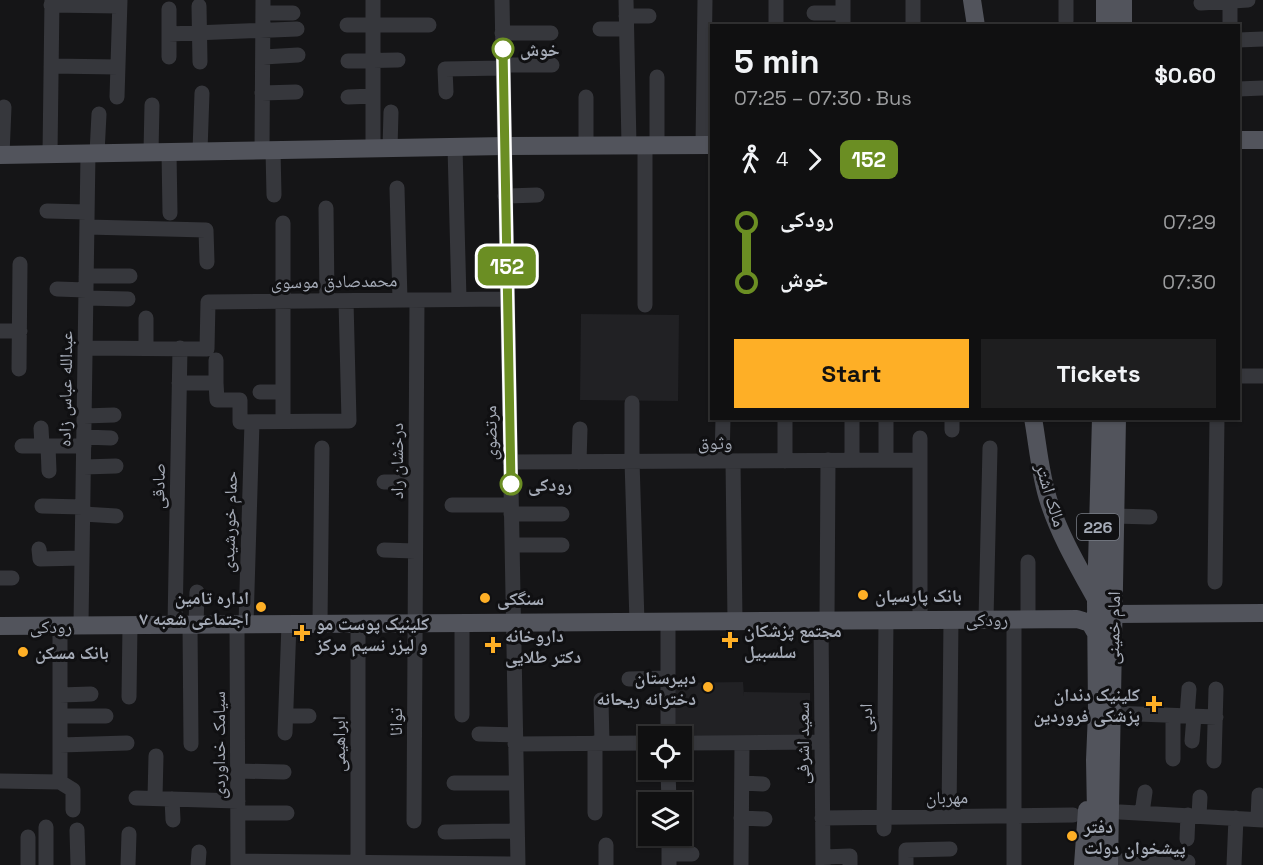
<!DOCTYPE html>
<html lang="en">
<head>
<meta charset="utf-8">
<style>
  body { margin:0; font-family:"Space Grotesk","Noto Naskh Arabic",sans-serif; background:#1e1e1f; color:#f1f3f6; height:100vh; display:flex; flex-direction:column; font-size:22px; white-space:nowrap }
  * { box-sizing:border-box; margin:0 }
  p { font-size:20px; color:#9c9d9f }
  .icon { flex:none; width:33px; height:33px; fill:none; stroke:currentColor; stroke-width:2; stroke-linecap:round; stroke-linejoin:round }
  .map { position:relative; flex:1; overflow:hidden }
  .sheet { position:absolute; left:710px; top:24px; width:530px; height:396px; display:flex; flex-direction:column; background:#101011; border-radius:0px; box-shadow:0 2px 4px #0004,0 0 0 2px #303031 }
  .sheet>* { flex:none }
  .badge { padding:0 12px; border-radius:9px; font-size:21px; line-height:39px }
  .fabs { position:absolute; left:638px; top:726px; display:grid; gap:12px }
  .fabs a { display:grid; place-items:center; width:54px; height:54px; border-radius:0px; background:#101011; box-shadow:0 2px 4px #0004,0 0 0 2px #303031; font-size:30px }
  .map>.badge { position:absolute; translate:-50% -50%; box-shadow:0 0 0 3px #fff }
  .legs { display:flex; align-items:center; gap:9px; height:66px; padding:0 24px; font-size:20px }
  .legs p { margin-inline-start:auto }
  .summary { display:flex; align-items:center; justify-content:space-between; height:102px; padding:0 24px }
  h1 { font-size:33px; font-weight:800; line-height:45px }
  .action { display:flex; gap:12px; margin-top:auto; padding:12px 24px }
  .action a { flex:1; height:69px; border-radius:0px; background:#feaf26; color:#111; font-size:24px; font-weight:800; line-height:69px; text-align:center }
  .action a+a { background:#1e1e1f; color:#f1f3f6 }
  ul { padding:0 24px; list-style:none }
  li { display:flex; align-items:center; gap:21px; height:60px; font-size:22px }
  li i { display:grid; place-items:center; width:9px; height:100%; margin:0 8px; background:currentColor }
  li i::after { content:''; width:15px; height:15px; margin:-8px; border:4px solid; border-radius:50%; background:#101011 }
  li p { margin-inline-start:auto }
  li:first-child i { background:linear-gradient(#0000 50%,currentColor 0) }
  li:last-child i { background:linear-gradient(currentColor 50%,#0000 0) }
  .map>svg:first-child { display:block }
  .built { fill:#212124 }
  .lines { fill:none; stroke-linecap:round; stroke-linejoin:round }
  .minor { stroke:#36373c; stroke-width:15 }
  .major { stroke:#52545c; stroke-width:18 }
  .line-1-casing { stroke:#fff; stroke-width:14 }
  .line-1 { stroke:#6b8e23; stroke-width:9 }
  .stop-1-dot { fill:#fff; stroke:#6b8e23; stroke-width:3 }
  .poi-dot { fill:#feaf26; stroke:#101012; stroke-width:2 }
  .labels { text-anchor:middle; dominant-baseline:central; stroke-width:6; stroke-linejoin:round; paint-order:stroke }
  .shield { fill:#101012; stroke:#797d86; stroke-width:1.5 }
  .shield-label { font-size:16px; font-weight:bold; fill:#a6acb8 }
  .stop-label { font-size:18px; font-weight:bold; fill:#a6acb8; stroke:#101012; text-anchor:start }
  .street-label { font-size:18px; fill:#a6acb8; stroke:#101012 }
  .poi-label { font-size:18px; font-weight:bold; fill:#a6acb8; stroke:#101012; text-anchor:start }
</style>
</head>
<body>
<div class="map">
<svg width="1263" height="865" viewBox="0 0 1263 865">
  <rect width="100%" height="100%" fill="#151517"/>
  <path class="built" d="M581 314 679 315 678 401 580 400Z
    M743 682 744 696V692L810 693V735H673V683Z"/>
  <g class="lines">
    <path class="minor" d="M502 0 518 865
      M626 0 629 145
      M843 0V26
      M913 0V26
      M1066 0V21
      M1230 0V26
      M1201 3 1248 0
      M51 5 119 6
      M199 6 200 62
      M263 13H293
      M814 13H843
      M626 16H649
      M347 25H429
      M776 26V0
      M600 29H626
      M502 33H551
      M169 34 297 29
      M1238 40 1263 39
      M169 57V9
      M263 57 298 55
      M348 61 398 60
      M503 65H552
      M51 66 118 67
      M1238 89 1263 88
      M446 92 445 69 503 68
      M262 93 296 92
      M117 97 120 0
      M348 97 373 96
      M586 97V145
      M645 145V305
      M657 145V77
      M703 145 705 0
      M455 147 459 299
      M373 148V0
      M390 148 391 112
      M262 150 263 0
      M273 150 274 195
      M200 151 202 93
      M151 152 152 105
      M169 152 170 213
      M97 153 99 114
      M50 154 52 0
      M2 155 4 107
      M397 188 400 300
      M505 196 537 195
      M326 208 327 301
      M47 211 87 212
      M283 223V421
      M87 227 206 230 207 262
      M86 276H130
      M57 289 86 290
      M86 298 128 299
      M0 331H20
      M85 348 207 349 208 302 507 299
      M146 348V318
      M19 369 20 264
      M1238 376H1263
      M179 383H216V360
      M216 383 217 400H240V422L349 421 346 301
      M260 392H283
      M632 403V461L637 622
      M84 416 114 415
      M852 418V460
      M886 418V460
      M952 418V430
      M41 428 42 446
      M84 437 111 438
      M920 438V620
      M22 446H84
      M48 446 49 471
      M722 461 723 418
      M733 461 735 621
      M785 461V418
      M510 462 920 460
      M579 462 580 429
      M84 467 116 466
      M384 482H416
      M452 505H511
      M42 506 83 507
      M83 514 116 516
      M511 514H562
      M1115 516 1150 517
      M512 545H562
      M39 549 40 559 82 558
      M384 550 415 551
      M1028 562V619
      M0 578H12
      M1215 582 1217 418
      M986 619 990 448
      M1014 619V865
      M821 620 823 865
      M827 620 828 460
      M668 621V736
      M462 623V715
      M237 624 238 865
      M246 624 252 422
      M320 624 322 448
      M358 624V865
      M81 625 88 153
      M175 625 180 348
      M190 625 191 744
      M196 625 197 592
      M60 626V782
      M629 679 668 678
      M60 695 91 694
      M129 697 130 625
      M601 700 602 743
      M1112 713 1216 717
      M60 716H106
      M286 716H309
      M1187 716 1189 689
      M285 733 289 624
      M479 734 515 735
      M1192 741 1194 716
      M681 743 822 742
      M515 744 648 743
      M60 745 127 743
      M1173 759V716
      M1214 761 1216 689
      M668 770 669 802
      M238 771 284 772
      M0 781 60 782 73 790V810
      M454 783H516
      M742 783 763 784
      M136 798 238 801
      M155 798 156 756
      M172 799 173 820
      M1120 812 1263 820
      M238 813H287
      M595 813V743
      M1142 813 1145 792
      M1199 816 1200 797
      M949 817 951 619
      M741 818 765 819
      M822 818 1073 815
      M1258 819 1259 795
      M414 821 417 300
      M46 827V865
      M884 829 886 620
      M77 830 78 865
      M445 832 517 831
      M669 836V865
      M1187 839 1188 815
      M669 854H692
      M823 857 850 856V865
      M238 861 518 864
      M1121 861 1188 862
      M28 865V837
      M128 865 129 834
      M198 865 199 852
      M606 865V845
      M741 865 742 743
      M906 865V850L950 849
      M1234 865 1236 818"/>
    <path class="major" d="M972 0 976 26
      M1105 26V0
      M1123 26V0
      M1238 140H1263
      M0 155 505 146 711 145
      M1033 418C1038 446 1040 475 1049 502 1060 536 1079 568 1096 599
      M1114 614 1263 613
      M0 626 1077 619 1090 623 1097 635
      M1083 865 1087 810
      M1097 865 1095 760 1097 712 1096 601 1101 418
      M1109 865 1117 418"/>
  </g>
  <g class="lines">
    <defs>
      <path id="line-1" d="M503 49 511 484"/>
    </defs>
    <use href="#line-1" class="line-1-casing"/>
    <use href="#line-1" class="line-1"/>
  </g>
  <g class="stop-1-dot">
    <circle cx="503" cy="49" r="10"/>
    <circle cx="511" cy="484" r="10"/>
  </g>
  <g class="poi-dot">
    <circle cx="863" cy="595" r="6"/>
    <circle cx="485" cy="598" r="6"/>
    <circle cx="261" cy="607" r="6"/>
    <path d="M299 624h6v6h6v6h-6v6h-6v-6h-6v-6h6z"/>
    <path d="M727 631h6v6h6v6h-6v6h-6v-6h-6v-6h6z"/>
    <path d="M490 636h6v6h6v6h-6v6h-6v-6h-6v-6h6z"/>
    <circle cx="23" cy="652" r="6"/>
    <circle cx="708" cy="687" r="6"/>
    <path d="M1151 695h6v6h6v6h-6v6h-6v-6h-6v-6h6z"/>
    <circle cx="1072" cy="836" r="6"/>
  </g>
  <g class="labels">
    <rect class="shield" x="1077" y="514" width="42" height="26" rx="4.5"/>
    <g class="shield-label">
      <text x="1098" y="527">226</text>
    </g>
    <g class="stop-label">
      <text x="520" y="49">خوش</text>
      <text x="528" y="484">رودکی</text>
    </g>
    <g class="street-label">
      <text transform="translate(334 281) rotate(-1)">محمدصادق موسوی</text>
      <text transform="translate(65 389) rotate(-89)">عبدالله عباس زاده</text>
      <text transform="translate(490 433) rotate(-91)">مرتضوی</text>
      <text x="715" y="442">وثوق</text>
      <text transform="translate(396 461) rotate(-90)">درخشان راد</text>
      <text transform="translate(158 486) rotate(-89)">صادقی</text>
      <text transform="translate(1051 495) rotate(73)">مالک اشتر</text>
      <text transform="translate(229 522) rotate(-88)">حمام خورشیدی</text>
      <text x="987" y="619">رودکی</text>
      <text x="51" y="626">رودکی</text>
      <text transform="translate(1113 628) rotate(-89)">امام خمینی</text>
      <text transform="translate(865 718) rotate(-90)">ادبی</text>
      <text transform="translate(395 722) rotate(-90)">توانا</text>
      <text transform="translate(802 743) rotate(-90)">سعید اشرفی</text>
      <text transform="translate(338 744) rotate(-90)">ابراهیمی</text>
      <text transform="translate(218 745) rotate(-90)">سیامک خداوردی</text>
      <text transform="translate(947 797) rotate(-1)">مهربان</text>
    </g>
    <g class="poi-label">
      <text x="875" y="595">بانک پارسیان</text>
      <text x="249" y="597" text-anchor="end">اداره تامین<tspan x="249" dy="21">اجتماعی شعبه ۷</tspan></text>
      <text x="497" y="598">سنگکی</text>
      <text x="316" y="623">کلینیک پوست مو<tspan x="316" dy="21">و لیزر نسیم مرکز</tspan></text>
      <text x="744" y="630">مجتمع پزشکان<tspan x="744" dy="21">سلسبیل</tspan></text>
      <text x="505" y="635">داروخانه<tspan x="505" dy="21">دکتر طلایی</tspan></text>
      <text x="35" y="652">بانک مسکن</text>
      <text x="696" y="677" text-anchor="end">دبیرستان<tspan x="696" dy="21">دخترانه ریحانه</tspan></text>
      <text x="1140" y="694" text-anchor="end">کلینیک دندان<tspan x="1140" dy="21">پزشکی فروردین</tspan></text>
      <text x="1084" y="826">دفتر<tspan x="1084" dy="21">پیشخوان دولت</tspan></text>
    </g>
  </g>
</svg>
<div class="fabs">
<a><svg class="icon" aria-label="locate" viewBox="0 0 24 24"><circle cx="12" cy="12" r="6"/><path d="M12 2v4M12 18v4M2 12h4M18 12h4"/></svg></a>
<a><svg class="icon" aria-label="layers" viewBox="0 0 24 24"><path d="M12 4l9 5-9 5-9-5zM3 14l9 5 9-5"/></svg></a>
</div>
<b class="badge" style="left:507px;top:266px;background:#6b8e23;color:#fff">152</b>
<section class="sheet">
<div class="summary"><div><h1>5 min</h1><p>07:25 – 07:30 · Bus</p></div><b>$0.60</b></div>
<div class="legs"><svg class="icon" aria-label="walk" viewBox="0 0 24 24"><circle cx="13" cy="4" r="2"/><path d="M13 8l-2 6 4 7M11 14l-3 7M7 12l3-4h3l4 4"/></svg>4<svg class="icon" aria-label="forward" viewBox="0 0 24 24"><path d="M9 5l7 7-7 7"/></svg><b class="badge" style="background:#6b8e23;color:#fff">152</b></div>
<ul>
<li><i style="color:#6b8e23"></i><b>رودکی</b><p>07:29</p></li>
<li><i style="color:#6b8e23"></i><b>خوش</b><p>07:30</p></li>
</ul>
<div class="action"><a>Start</a><a>Tickets</a></div>
</section>
</div>
</body>
</html>
